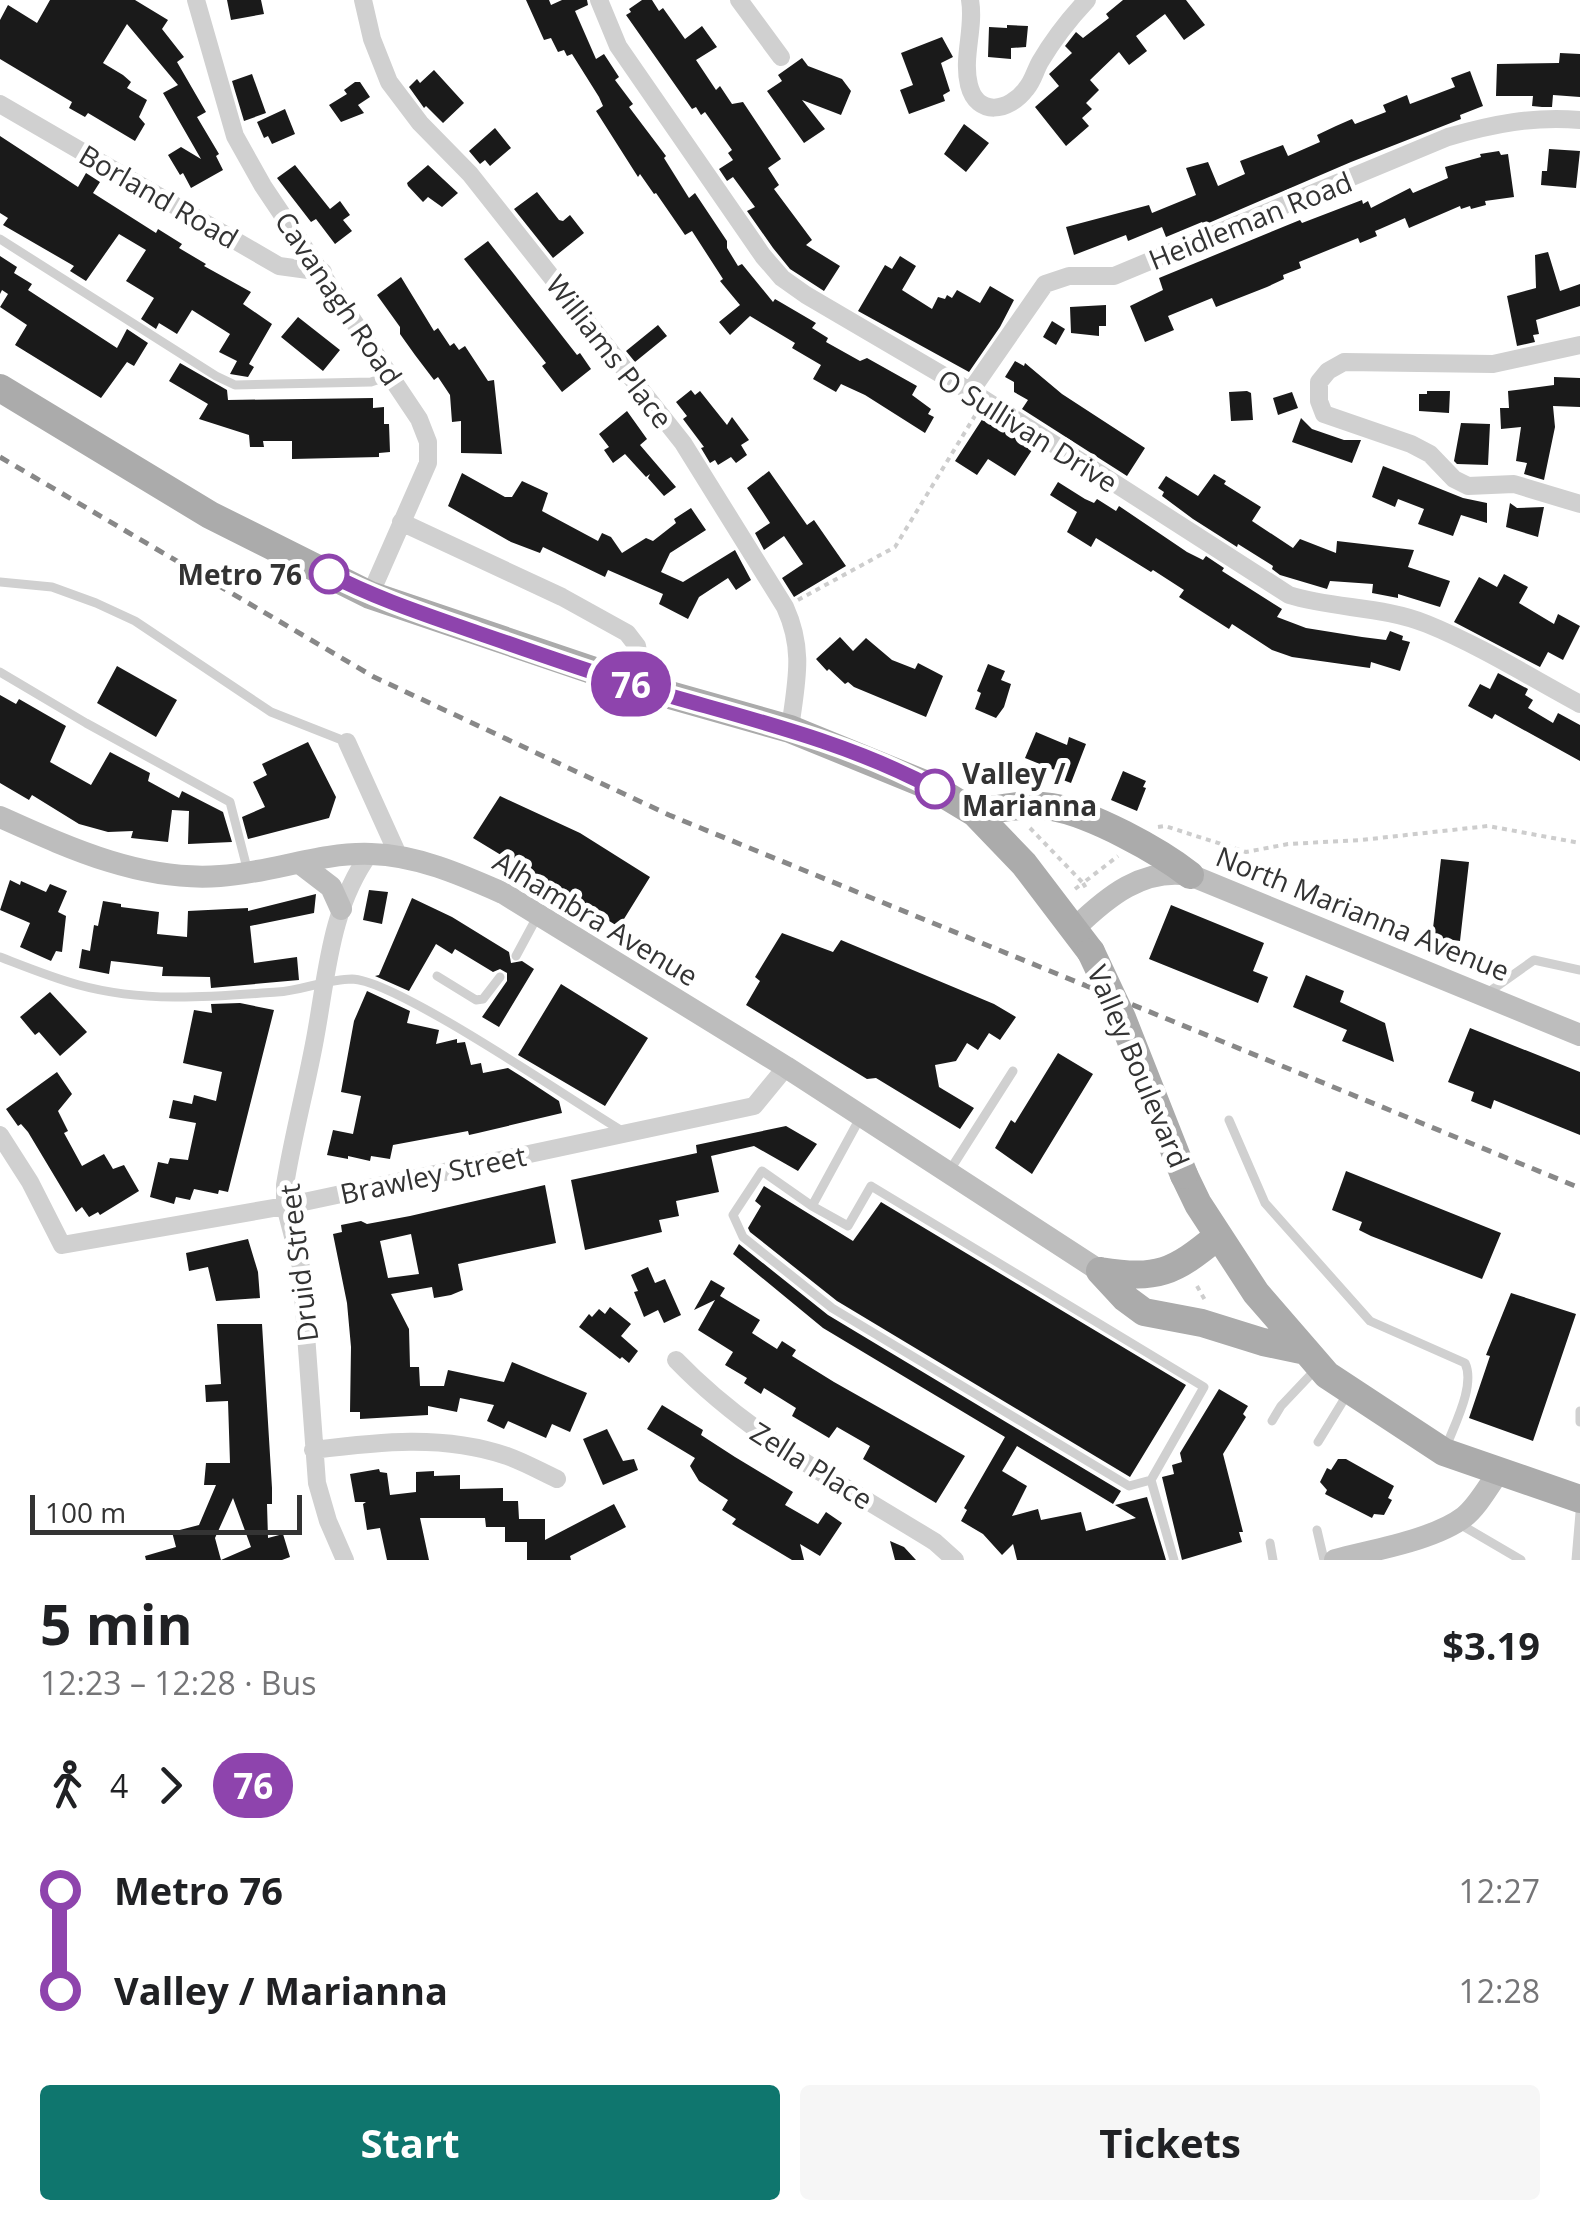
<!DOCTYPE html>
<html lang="en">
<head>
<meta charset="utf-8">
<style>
  body { margin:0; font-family:"Open Sans",sans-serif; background:#f6f6f6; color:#202124; height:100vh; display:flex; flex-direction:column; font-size:38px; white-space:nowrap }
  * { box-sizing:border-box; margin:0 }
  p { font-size:32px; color:#757577 }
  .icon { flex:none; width:55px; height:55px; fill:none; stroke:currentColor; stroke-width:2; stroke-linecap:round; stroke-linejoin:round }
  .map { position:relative; height:1560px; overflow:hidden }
  .details { display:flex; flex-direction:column; background:#fff; flex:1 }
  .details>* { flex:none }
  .badge { padding:0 20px; border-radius:32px; font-size:35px; line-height:65px }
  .scale { position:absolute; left:30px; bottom:25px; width:272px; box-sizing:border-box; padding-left:10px; border:5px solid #333; border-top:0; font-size:28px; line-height:35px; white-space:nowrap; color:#333; -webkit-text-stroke:8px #fff; paint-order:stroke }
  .map>.badge { position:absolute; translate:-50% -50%; box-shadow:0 0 0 5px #fff }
  .legs { display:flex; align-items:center; gap:15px; height:110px; padding:0 40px; font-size:32px }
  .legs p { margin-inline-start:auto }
  .headline { display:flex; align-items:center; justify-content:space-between; height:170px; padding:0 40px }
  h1 { font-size:55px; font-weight:700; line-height:75px }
  .primary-button { display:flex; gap:20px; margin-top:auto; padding:20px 40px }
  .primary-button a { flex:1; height:115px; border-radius:10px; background:#0f766e; color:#fff; font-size:40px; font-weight:700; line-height:115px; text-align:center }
  .primary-button a+a { background:#f6f6f6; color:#202124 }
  ul { padding:0 40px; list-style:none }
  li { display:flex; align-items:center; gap:35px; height:100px; font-size:38px }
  li i { display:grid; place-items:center; width:15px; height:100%; margin:0 12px; background:currentColor }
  li i::after { content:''; width:25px; height:25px; margin:-12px; border:8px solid; border-radius:50%; background:#fff }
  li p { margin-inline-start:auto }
  li:first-child i { background:linear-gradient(#0000 50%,currentColor 0) }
  li:last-child i { background:linear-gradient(currentColor 50%,#0000 0) }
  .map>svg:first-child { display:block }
  .building { fill:#1a1a1a; fill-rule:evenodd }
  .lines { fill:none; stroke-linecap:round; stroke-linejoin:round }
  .path { stroke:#cdcdcd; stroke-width:4; stroke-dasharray:5 5; stroke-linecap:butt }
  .lane { stroke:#d0d0d0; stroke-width:9 }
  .street { stroke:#d0d0d0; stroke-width:18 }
  .secondary { stroke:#bdbdbd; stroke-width:22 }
  .primary { stroke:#ababab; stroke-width:28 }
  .rail { stroke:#888; stroke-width:5; stroke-dasharray:10 8; stroke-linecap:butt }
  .primary-bridge { stroke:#ababab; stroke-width:28 }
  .line-1-casing { stroke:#fff; stroke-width:22 }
  .line-1 { stroke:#8e44ad; stroke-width:15 }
  .stop-1-dot { fill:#fff; stroke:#8e44ad; stroke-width:5 }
  .labels { text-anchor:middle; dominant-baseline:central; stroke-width:10; stroke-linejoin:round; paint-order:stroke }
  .street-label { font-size:28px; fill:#333; stroke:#fff }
  .stop-label { font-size:28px; font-weight:bold; fill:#333; stroke:#fff; text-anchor:end }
</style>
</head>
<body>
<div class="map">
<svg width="1580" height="1560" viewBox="0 0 1580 1560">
  <rect width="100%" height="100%" fill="#fff"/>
  <path class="building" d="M50 0H135L168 20 162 29 184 57 177 62 206 112 197 117 219 154 216 156 223 170 191 188 183 173 180 175 168 155 181 147 201 159 163 93 178 85 127 24 103 63 123 75 131 82 127 88 147 100 139 117 145 124 135 141 88 113 85 117 69 108 72 102 0 59V20L8 5 37 23Z
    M227 0H261L264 14 231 20Z
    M526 0H549L551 5 562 0H587L588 5 575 11 596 59 604 54 619 77 615 80 633 104 629 107 666 156 664 158 689 198 695 193 727 241V248L738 266 742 264 773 302 775 299 816 323 812 328 828 338 826 342 860 361 867 358 917 386 912 395 931 409 928 414 934 417 925 433 865 395 841 384 836 392 813 379 821 365 792 348 795 343 750 316 730 335 719 322 740 305 720 281 723 279 692 231 685 235 656 193 654 194 640 174 638 177 596 111 603 106 599 97 572 54 567 56 564 50 558 52 551 38 544 40Z
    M642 0H652L659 11 663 8 685 39 702 26 717 47 696 60 716 90 720 86 732 104 743 102 781 159 768 168 779 185 774 189 812 240 806 245 840 266 824 291 790 269 773 248 747 211 755 207 733 177 727 181 719 169 733 160 728 153 732 150 705 112 701 115 696 107 692 109 626 15 631 12 629 9Z
    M1123 0H1186L1205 25 1184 40 1165 14 1136 36 1147 51 1129 65 1119 52 1090 80 1099 90 1086 103 1092 109 1082 118 1089 126 1066 146 1035 107 1059 86 1049 74 1072 53 1065 46 1076 32 1083 38 1109 18 1106 14Z
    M1007 25 1028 26 1026 47 1011 48V59L988 57 989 27 1007 28Z
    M942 37 953 57 941 63 950 91 943 95 945 101 909 114 900 90 913 85 901 53Z
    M1560 53 1580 54V97L1553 95 1552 107H1542L1532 106 1533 96H1496L1497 64 1559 63Z
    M802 58 808 66 842 79 851 91 841 115 802 100 825 129 804 143 767 91 782 81 778 75Z
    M434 70 464 103 443 123 426 106 424 108 409 87 417 79 420 83Z
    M1470 71 1483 106 1460 115 1461 119 1351 162 1204 225 1202 222 1166 237 1162 227 1128 241 1126 235 1074 255 1066 227 1149 205 1152 213 1196 195 1186 168 1208 162 1218 186 1245 174 1240 161 1283 145 1288 156 1320 142 1317 135 1336 126 1352 119 1355 124 1386 112 1383 105 1407 95 1410 104 1455 87 1451 78Z
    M252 74 266 113 244 121 232 81Z
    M355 82H360L370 97 358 105 364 113 341 122 329 105 347 94 344 90Z
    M285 109 295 134 272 144 268 136 264 138 257 122Z
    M964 124 989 143 966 172 944 154Z
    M495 128 511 148 490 166 485 160 480 164 469 151Z
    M0 136 78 187 86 173 100 182 93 193 156 233 158 229 182 244 179 248 206 264 204 266 251 292 243 304 272 324 249 364 254 367 248 377 230 374 237 361 219 352 230 334 192 310 177 334 159 323 156 329 141 319 154 298 126 281 146 250 119 234 86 281 70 271 74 266 3 225 8 218 0 213Z
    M1549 149 1580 151 1576 188 1541 185 1542 171H1547Z
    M1499 151 1501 155 1508 154 1514 197 1485 201 1486 205 1471 209 1470 206 1461 209 1460 206 1409 228 1405 218 1380 229 1375 231 1377 236 1360 243 1358 238 1299 262 1301 268 1283 275 1284 279 1267 287 1216 307 1212 298 1168 316 1174 330 1145 342 1130 306 1163 290 1159 278 1300 220 1302 223 1362 200 1363 204 1368 201 1371 208 1410 188 1413 193 1448 178 1445 167 1481 157 1480 154Z
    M295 165 330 209 340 201 350 215 343 220 352 231 335 244 316 219 311 222 277 178Z
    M428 165 458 193 442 207 428 197 423 202 408 186 407 183Z
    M537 192 559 220 563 221 570 215 584 233 553 258 514 209Z
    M488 241 577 355 580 353 591 369 562 392 542 366 546 363 464 259Z
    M1548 252 1560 291 1580 284V306L1536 320 1539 334 1533 335 1535 342 1517 346 1507 296 1536 288 1535 255Z
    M0 256 17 267 14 273 32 284 28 290 117 348 127 329 148 343 134 366 127 362 101 398 15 345 27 325 0 307 8 294 2 290 0 294Z
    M900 256 916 266 902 290 932 309 938 297 945 299 947 295 952 298 957 290 980 303 990 286 1014 300 1000 327 969 372 858 311 885 265 892 269Z
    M401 277 434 331 438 328 450 346 454 343 459 350 465 346 488 381 494 380 502 454 461 453V421L452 422 450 395 438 377 434 380 415 355 400 334V327L377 295Z
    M1106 305V326H1099V336L1071 333 1070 307Z
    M298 317 340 350 323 371 281 337Z
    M1052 321 1065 329 1056 345 1043 337Z
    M658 325 667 336 635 362 626 351Z
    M1015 361 1024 366 1025 363 1062 394 1145 448 1127 476 1022 409 1028 400 1014 392V382L1005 377Z
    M180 363 227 390 228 400 373 398V408L384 407V424H389L390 452 379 453V457L292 459V441H263L264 447H250L249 435 199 419 208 404 169 381Z
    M1554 377 1580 378V407L1553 406 1555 427 1544 480 1524 474 1527 463 1516 461 1521 427 1501 429 1500 408H1509L1508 391 1554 385Z
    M691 390 695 395 700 391 727 425 732 417 749 440 741 445 747 455 736 463 731 457 718 465 715 460 710 463 701 448 704 447 683 419 687 416 676 402Z
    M1247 391 1251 393 1253 420 1231 421 1229 392Z
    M1427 391H1450L1449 413 1419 411V394H1427Z
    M1292 392 1298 408 1278 415 1273 398Z
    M627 411 647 439 640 445 676 487 664 496 648 478 650 474 646 477 625 454 613 463 604 450 609 447 599 434Z
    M983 418 1034 447 1015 476 988 459 977 475 955 461Z
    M1301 418 1312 429 1344 440H1361L1352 463 1292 442Z
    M1461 423 1490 424 1488 465 1457 464 1454 461Z
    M1383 466 1463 498 1487 503V523L1461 515 1453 536 1418 524 1424 509 1398 499 1395 507 1372 497Z
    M769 471 807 525 814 520 846 566 794 597 782 578 803 564 784 536 764 550 755 533 770 523 747 488Z
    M462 473 505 497H512L522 481 548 493 542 511 598 541 602 533 611 537 622 553 646 538 653 541 676 523 674 519 691 508 706 530 670 553 661 572 683 582 735 550 751 580 736 590 728 578 699 597 688 619 659 604 663 594 608 570 605 577 543 547 540 553 511 542 448 506Z
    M1214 474 1226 481 1224 484 1261 507 1252 521 1293 548 1300 539 1336 553 1337 541 1414 550 1408 567 1450 581 1440 607 1398 594V598L1372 593 1373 584 1330 581 1327 589 1280 575 1272 569 1273 566 1238 544 1237 547 1193 519 1162 496 1164 492 1158 488 1166 476 1198 496Z
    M1058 482 1085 499 1094 503 1097 499 1116 511 1119 506 1187 552 1203 560 1206 556 1224 568 1222 571 1282 609 1277 617 1306 628 1362 637 1386 640 1390 631 1403 636 1402 640 1410 642 1400 671 1371 662 1370 668 1292 657 1272 650 1232 624 1229 629 1179 597 1184 590 1153 570 1151 572 1096 538 1091 547 1067 532 1077 512 1050 495Z
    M1510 503 1517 508 1544 507 1538 537 1506 527Z
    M1504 574 1528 587 1519 603 1554 624 1558 614 1580 626 1563 660 1548 652 1540 667 1454 622 1479 577 1497 587Z
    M840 637 853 651 866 638 892 660 915 669 918 663 943 676 926 717 854 687 848 682 845 684 829 669 827 671 816 659Z
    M988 664 1005 671 1001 680 1011 684 1004 707 996 718 975 709 981 693 977 691Z
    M117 666 177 700 156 737 97 703Z
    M1498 673 1528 689 1525 695 1533 700 1528 708 1553 723 1558 713 1580 725V761L1495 714 1492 719 1468 706 1480 684 1490 689Z
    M0 695 16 704 19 699 66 726 50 762 91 785 110 752 150 773 148 781 179 798 182 791 223 812 232 842 188 844 189 811 172 810 168 842 131 838 133 831 108 832 79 824 32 795 29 800 0 783Z
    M1036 732 1067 745 1069 737 1086 744 1071 783 1055 777 1057 771 1025 758Z
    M308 742 336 797 329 818 248 839 242 817 265 807 253 782 267 775 262 764Z
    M1123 771 1146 781 1143 787 1146 788 1137 811 1111 800Z
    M500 796 580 833 650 877 619 927 473 838Z
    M1441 859 1469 862 1460 941 1432 937Z
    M10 880 20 885 21 881 46 892 50 884 67 891 58 912 66 916 62 952 56 951 51 961 20 947 30 923 0 910Z
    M369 890 388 892 382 924 363 920Z
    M316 894 314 913 250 926 254 963 297 957 299 980 211 988 210 977 162 976 163 967 111 961 109 974 79 968 82 949 90 951 94 925 98 926 103 901 121 904V907L159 912 157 934 187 937 188 911 248 908V911Z
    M412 898 452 917 509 952 511 963 522 961 534 969 499 1027 482 1017 507 981V973L500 969 493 972 455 949 452 954 436 944 409 991 375 976 379 975Z
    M1171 905 1264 943 1253 971 1268 977 1258 1003 1149 959Z
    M782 933 833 952 841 940 994 1004 1016 1017 1000 1040 989 1033 978 1050 967 1043 956 1061 935 1065 939 1087 974 1108 960 1129 876 1078 867 1079 746 1005 760 981 755 977Z
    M1306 975 1344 991 1340 1002 1385 1023 1394 1062 1342 1041 1347 1030 1293 1007Z
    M561 984 648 1038 605 1106 518 1055Z
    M367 991 410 1011 407 1023 439 1030 436 1044 457 1039V1043L465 1042 471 1065 481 1063 483 1073 508 1068 524 1078 559 1101 562 1113 478 1133 469 1135 468 1131 393 1145 390 1159 371 1156 370 1161 348 1156V1159L327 1155 333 1130 353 1134 361 1096 341 1092 354 1021Z
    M50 992 87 1032 60 1056 39 1032 35 1035 20 1017Z
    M240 1003 274 1010 228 1192 219 1190 218 1194 194 1189 190 1200 176 1197 174 1204 150 1197 158 1162 168 1164 170 1158 188 1160 196 1123 169 1118 173 1100 192 1104 194 1095 216 1101 222 1072 183 1063 194 1010 212 1013 211 1004Z
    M1470 1028 1580 1072V1135L1494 1100 1491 1109 1471 1101 1474 1092 1448 1082Z
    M1058 1053 1093 1074 1032 1174 995 1148 1011 1120 1015 1123Z
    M57 1072 72 1094 58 1111 68 1131 64 1133 82 1166 104 1154 113 1169 124 1165 139 1191 100 1215 98 1212 89 1217 82 1207 76 1212 28 1132 21 1124 18 1126 6 1109Z
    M786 1126 817 1144 798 1171 754 1146 711 1156 719 1192 676 1201 679 1216 659 1220 662 1232 585 1250 571 1180 697 1153 696 1145Z
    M1346 1171 1501 1233 1482 1279 1371 1236 1359 1230 1362 1222 1332 1210Z
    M545 1185 556 1243 458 1264 463 1290 451 1295 434 1298 432 1287 391 1294 409 1329 410 1367H419L420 1386H444L448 1370 504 1382 512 1362 587 1393 570 1432 552 1424 546 1438 508 1421 504 1429 487 1421 494 1405 460 1398 457 1412 428 1406V1415L360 1419V1412H350L351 1347 347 1303 333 1234 342 1232 341 1225 361 1221 367 1224 410 1216ZM411 1234 419 1274 388 1278 380 1241Z
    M764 1186 853 1241 881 1202 1186 1385 1130 1477 837 1301 750 1232 748 1228 761 1206 755 1201Z
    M248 1239 258 1272 260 1298 216 1301 208 1267 189 1271 186 1253Z
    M739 1244 828 1315 1121 1491 1113 1504 1017 1446 1002 1471 1027 1486 1012 1516 1038 1509 1041 1520 1081 1512 1086 1531 1136 1518 1115 1505 1147 1497 1166 1560H1017L1013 1544 1002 1555 983 1534 961 1521 967 1510 964 1508 1005 1437 823 1328 733 1254Z
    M648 1267 655 1283 665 1279 681 1315 664 1323 658 1310 644 1317 634 1292 638 1291 631 1275Z
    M711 1280 725 1288 720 1296 760 1320 752 1333 777 1349 782 1341 796 1350 792 1356 834 1382 965 1456 936 1503 863 1459 870 1446 837 1427 829 1438 792 1416 796 1408 764 1388 761 1394 744 1383 747 1378 725 1365 733 1352 698 1330 715 1300 694 1310Z
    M1511 1293 1576 1314 1533 1441 1469 1418 1490 1356 1486 1355Z
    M610 1307 631 1324 621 1336 638 1351 629 1363 622 1357 620 1359 579 1327 589 1314 592 1317 599 1309 605 1314Z
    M217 1324H262L272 1488V1504H267L268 1538 283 1534 290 1557 282 1560H221L251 1547 233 1498 215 1538 221 1560H146L145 1556 176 1547 172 1532 199 1525 216 1485H204L206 1463H230L228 1401 206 1402 205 1385 221 1384Z
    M1219 1389 1248 1406 1243 1414 1246 1417 1223 1454 1243 1532H1239L1242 1542 1182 1560 1162 1477 1174 1474 1172 1465 1182 1462 1180 1453Z
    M662 1405 703 1430 701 1435 735 1457 793 1492 785 1505 818 1524 826 1512 842 1523 820 1556 800 1544 804 1560H792L732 1524 736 1519 722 1510 728 1500 699 1481 690 1466 695 1458 647 1429Z
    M607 1429 623 1461 634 1459 638 1470 603 1485 583 1439Z
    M1338 1459H1346L1394 1486 1388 1498 1392 1500 1384 1515 1374 1514 1372 1518 1325 1494 1327 1490 1320 1482 1327 1468 1331 1470Z
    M379 1469 380 1472 387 1473 390 1495 416 1492V1472L434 1471V1476L460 1475V1489L503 1488V1501H518L519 1519H545V1540L614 1504 626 1527 570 1556 571 1560H527V1542H505V1527H486L485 1518H420L429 1560H387L380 1528 367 1530 363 1504 366 1502H355L350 1474Z
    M890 1541 904 1547 916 1560H895Z"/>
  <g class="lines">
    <path class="path" d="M798 600 895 547 976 414
      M1158 827 1165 826 1246 852 1288 844 1361 840 1488 826 1580 843
      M1030 828 1083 883 1118 856
      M1075 889 1083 883 1087 890
      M1197 1286 1206 1302"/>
    <path class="lane" d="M0 239 216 376 235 385 371 382 389 376
      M0 582 52 587 96 603 135 621 271 712 347 742
      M0 672 86 723 230 802 248 872
      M516 956 537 917
      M0 957C26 967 53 978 79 985 144 1003 211 997 277 992 301 991 327 979 352 979 397 980 575 1103 624 1132
      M437 976 476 1000 483 999 500 977
      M1486 994 1534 960 1580 970
      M860 1118 812 1206 848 1226 871 1186 1204 1387 1151 1480 1174 1560
      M1229 1120 1265 1203 1370 1321 1465 1363C1476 1386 1453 1427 1445 1450
      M950 1170 1013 1071
      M812 1206 762 1171 733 1215 743 1237 832 1308 1129 1486 1151 1480
      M1580 1411V1422
      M1272 1421 1281 1406 1317 1368
      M1318 1442 1348 1393
      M1458 1523 1521 1560
      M1317 1530 1324 1560
      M1270 1543 1273 1560
      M1576 1560 1580 1513"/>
    <path class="street" d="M196 0 235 136 263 186 419 419 428 442V463L370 595
      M363 0 372 39 389 82 420 123 470 174 683 443 785 607C805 651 796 682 790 729
      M599 0 618 46 763 256 782 278 806 295 985 400 1289 595C1334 609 1383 606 1427 624 1479 645 1530 677 1580 704
      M739 0 781 57
      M970 0C975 28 962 57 969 85 977 117 1009 112 1026 89 1033 81 1035 71 1040 62 1053 40 1070 18 1087 0
      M0 104 279 266 323 272
      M1580 345 1493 364 1344 362 1328 371 1319 382V401L1324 414 1411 444 1430 454 1454 479 1468 486 1514 484 1580 504
      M970 392 1045 284 1069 276H1114L1448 137C1493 124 1533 116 1580 120
      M401 522 562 597 627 633 637 646 645 688
      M347 742 399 857
      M0 1135 30 1182 62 1245 285 1206 754 1106 786 1067
      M676 1360C750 1437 845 1486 935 1542L955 1560
      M313 1450C378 1442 443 1434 507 1456 524 1462 540 1471 557 1479
      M345 1560 328 1521 317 1483 301 1267 285 1206V1185C293 1135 306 1088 315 1039 327 975 330 908 370 853"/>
    <path class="secondary" d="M0 817C69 848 142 882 220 876 270 873 321 852 371 854 417 855 462 875 503 893L786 1067 1100 1271
      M301 864 331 887 341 909
      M1075 928C1107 897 1143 867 1190 875L1580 1035
      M1335 1560C1372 1550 1434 1540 1464 1517 1477 1507 1488 1487 1498 1473"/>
    <path class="primary" d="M0 388 210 515 370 595 645 688 790 729 932 787 975 813 1024 864 1091 952
      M975 813C1000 808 1026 803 1052 807 1092 814 1158 850 1190 875
      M1184 1175 1198 1204 1256 1293 1327 1375 1444 1452 1580 1499
      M1100 1271 1125 1298 1144 1312 1202 1323 1263 1342 1306 1351
      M1100 1271C1158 1280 1173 1273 1218 1236"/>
    <path class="rail" d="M0 457 374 677 669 815 1580 1188"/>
    <path class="primary-bridge" d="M1091 952 1122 1018 1184 1175"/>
  </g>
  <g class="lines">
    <defs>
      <path id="line-1" d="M329 574C377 599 427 615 478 633 534 652 589 672 646 689 744 718 844 740 935 789"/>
    </defs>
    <use href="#line-1" class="line-1-casing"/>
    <use href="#line-1" class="line-1"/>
  </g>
  <g class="stop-1-dot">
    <circle cx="329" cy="574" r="18"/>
    <circle cx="935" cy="789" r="18"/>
  </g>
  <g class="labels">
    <g class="street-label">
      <text transform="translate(159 196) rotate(30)">Borland Road</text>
      <text transform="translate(1250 220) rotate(-22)">Heidleman Road</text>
      <text transform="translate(339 298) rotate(56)">Cavanagh Road</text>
      <text transform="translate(610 351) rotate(52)">Williams Place</text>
      <text transform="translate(1028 430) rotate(32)">O Sullivan Drive</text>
      <text transform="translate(1363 913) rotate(22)">North Marianna Avenue</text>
      <text transform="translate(596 918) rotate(31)">Alhambra Avenue</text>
      <text transform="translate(1139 1066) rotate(67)">Valley Boulevard</text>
      <text transform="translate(433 1174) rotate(-12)">Brawley Street</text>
      <text transform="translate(298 1263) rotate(-97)">Druid Street</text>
      <text transform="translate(812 1465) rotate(32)">Zella Place</text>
    </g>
    <g class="stop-label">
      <text x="302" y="574">Metro 76</text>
      <text x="962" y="773" text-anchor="start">Valley /<tspan x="962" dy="32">Marianna</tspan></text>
    </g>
  </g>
</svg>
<div class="scale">100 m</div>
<b class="badge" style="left:631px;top:684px;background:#8e44ad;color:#fff">76</b>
</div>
<section class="details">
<div class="headline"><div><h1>5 min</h1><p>12:23 – 12:28 · Bus</p></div><b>$3.19</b></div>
<div class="legs"><svg class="icon" aria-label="walk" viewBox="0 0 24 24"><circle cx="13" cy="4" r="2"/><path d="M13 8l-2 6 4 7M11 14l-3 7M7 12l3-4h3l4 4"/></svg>4<svg class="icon" aria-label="forward" viewBox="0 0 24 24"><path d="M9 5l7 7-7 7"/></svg><b class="badge" style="background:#8e44ad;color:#fff">76</b></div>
<ul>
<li><i style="color:#8e44ad"></i><b>Metro 76</b><p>12:27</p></li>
<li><i style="color:#8e44ad"></i><b>Valley / Marianna</b><p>12:28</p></li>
</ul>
<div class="primary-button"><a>Start</a><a>Tickets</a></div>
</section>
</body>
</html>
